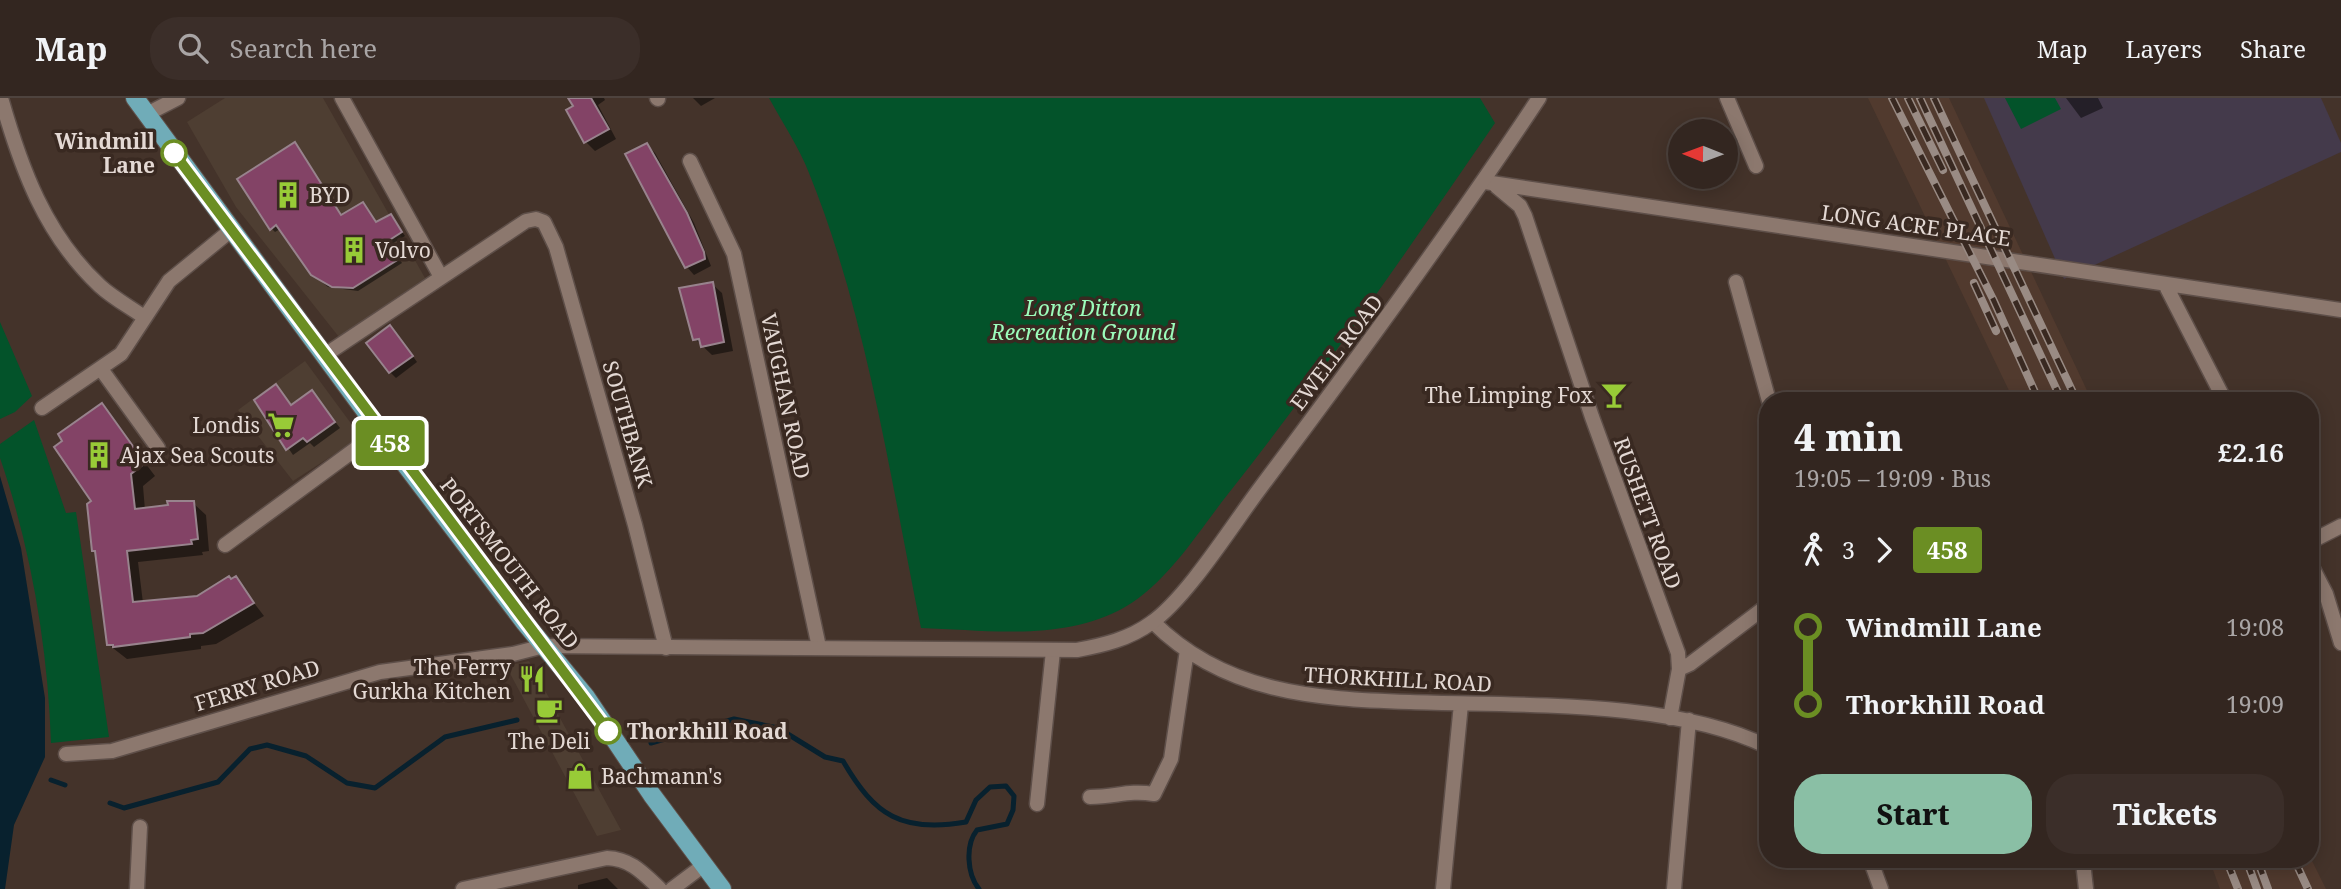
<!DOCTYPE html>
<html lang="en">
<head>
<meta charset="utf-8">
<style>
  body { margin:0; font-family:"Noto Serif",serif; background:#3b2e29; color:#f1f3f6; height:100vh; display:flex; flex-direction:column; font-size:26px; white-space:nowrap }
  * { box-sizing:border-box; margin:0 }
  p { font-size:23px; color:#a9a5a5 }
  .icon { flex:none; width:38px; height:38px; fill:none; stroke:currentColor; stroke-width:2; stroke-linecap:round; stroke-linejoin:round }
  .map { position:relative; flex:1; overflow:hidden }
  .drawer { position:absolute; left:1759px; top:294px; width:560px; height:476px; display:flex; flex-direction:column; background:#332620; border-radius:28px; box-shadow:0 4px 18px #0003,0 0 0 2px #4e433e }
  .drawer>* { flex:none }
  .badge { padding:0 14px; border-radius:5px; font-size:24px; line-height:46px }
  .needle { width:46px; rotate:271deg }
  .buttons { position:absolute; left:1668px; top:21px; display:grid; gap:14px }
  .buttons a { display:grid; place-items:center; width:70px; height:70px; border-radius:50%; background:#332620; box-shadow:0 4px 18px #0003,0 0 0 2px #4e433e; font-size:35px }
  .map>.badge { position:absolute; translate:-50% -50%; box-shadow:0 0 0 4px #fff }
  .legs { display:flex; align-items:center; gap:10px; height:77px; padding:0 35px; font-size:23px }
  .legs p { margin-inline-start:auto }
  .headline { display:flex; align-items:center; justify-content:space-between; height:119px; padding:0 35px }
  h1 { font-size:38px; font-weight:800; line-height:52px }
  .cta { display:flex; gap:14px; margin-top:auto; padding:14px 35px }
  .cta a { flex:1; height:80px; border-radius:28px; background:#8abfa5; color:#111; font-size:28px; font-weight:800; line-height:80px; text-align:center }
  .cta a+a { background:#3b2e29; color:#f1f3f6 }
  ul { padding:0 35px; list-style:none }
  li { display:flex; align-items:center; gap:24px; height:77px; font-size:26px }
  li i { display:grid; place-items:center; width:10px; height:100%; margin:0 9px; background:currentColor }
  li i::after { content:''; width:18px; height:18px; margin:-9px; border:5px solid; border-radius:50%; background:#332620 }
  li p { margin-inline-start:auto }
  li:first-child i { background:linear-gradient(#0000 50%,currentColor 0) }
  li:last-child i { background:linear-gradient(currentColor 50%,#0000 0) }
  header { display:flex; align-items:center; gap:42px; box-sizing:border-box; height:98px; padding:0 35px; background:#332620; border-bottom:2px solid #4e433e }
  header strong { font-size:33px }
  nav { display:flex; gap:38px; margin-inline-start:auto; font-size:24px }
  .search { width:490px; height:63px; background:#3b2e29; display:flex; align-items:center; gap:18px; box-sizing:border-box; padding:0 24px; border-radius:28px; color:#a9a5a5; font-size:26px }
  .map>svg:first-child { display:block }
  .commercial { fill:#4e3e32 }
  .built { fill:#513a2e }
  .education { fill:#443a4b }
  .green { fill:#03532a }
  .water { fill:#08212e }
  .shadow { fill:#0007 }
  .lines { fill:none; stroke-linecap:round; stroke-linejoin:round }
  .stream { stroke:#08212e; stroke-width:5 }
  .building { fill:#834366; stroke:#98838d; stroke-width:2 }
  .minor-casing { stroke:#5e4f49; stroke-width:17 }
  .tertiary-casing { stroke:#5e4f49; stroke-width:17 }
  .primary-casing { stroke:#5e4f49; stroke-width:20 }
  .minor { stroke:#8c786e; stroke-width:14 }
  .tertiary { stroke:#8c786e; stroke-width:14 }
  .primary { stroke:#70acb8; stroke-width:18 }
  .rail-casing { stroke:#998b84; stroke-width:8 }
  .rail { stroke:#392921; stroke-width:5; stroke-dasharray:16; stroke-linecap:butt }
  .line-1-casing { stroke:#fff; stroke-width:16 }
  .line-1 { stroke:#6b8e23; stroke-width:10 }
  .stop-1-dot { fill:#fff; stroke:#6b8e23; stroke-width:3.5 }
  .labels { text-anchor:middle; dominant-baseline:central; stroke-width:7; stroke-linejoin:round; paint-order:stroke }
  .stop-label { font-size:21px; font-weight:bold; fill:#e4d9d4; stroke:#392921; text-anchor:end }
  .poi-label { font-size:21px; fill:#e4d9d4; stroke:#392921; text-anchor:start }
  .street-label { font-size:21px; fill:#e4d9d4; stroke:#392921 }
  .park-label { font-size:21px; font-style:italic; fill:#9cfdbb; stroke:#392921 }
</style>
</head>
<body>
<header>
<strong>Map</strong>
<div class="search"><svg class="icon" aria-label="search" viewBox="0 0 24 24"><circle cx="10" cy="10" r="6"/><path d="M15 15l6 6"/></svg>Search here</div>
<nav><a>Map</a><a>Layers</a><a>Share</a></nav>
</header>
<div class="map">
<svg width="2341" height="791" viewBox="0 0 2341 791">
  <rect width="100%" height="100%" fill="#44332a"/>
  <path class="commercial" d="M225 0H323L425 180 339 239 236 109 187 24Z
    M305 263 361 339 293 383 238 312Z
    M529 563 621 732 597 738 506 568Z"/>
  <path class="built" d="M1868 0H1949L2092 303H2014Z
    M2310 759 2326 791H2220L2209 761H2310Z"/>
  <path class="education" d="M1984 0H2321L2341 45V54L2064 181Z"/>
  <path class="green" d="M769 0H1480L1495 25C1409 150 1323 276 1228 396 1198 434 1168 484 1125 509 1064 544 987 532 921 530 890 379 867 218 809 75 799 49 782 24 769 0Z
    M2005 0H2055L2061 11 2021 31Z
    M0 224 32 298 15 314 0 321Z
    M34 322 66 415 76 414 109 639 51 645C48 550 31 450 0 360V346Z"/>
  <path class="water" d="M0 378 21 450 45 600V659L14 727 5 791H0Z"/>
  <path class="shadow" d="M570 0H604L605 2 598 7 616 41 595 53 586 44Z
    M693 0H715L701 8Z
    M2066 0H2098L2103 10 2081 20Z
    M647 47 655 55 694 125 711 168 694 177 687 169 628 57Z
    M240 81 342 119 377 126 391 118 405 138 390 147 402 165 358 193 328 189 312 176 280 131 275 134 271 130Z
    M712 186 722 195 733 253 712 257 695 241Z
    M396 235 417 264 396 280 390 274Z
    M317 300 340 330 314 349 310 345 293 357 256 302 292 308Z
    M102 308 155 378 143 388 145 412 193 405 206 417 209 453 202 454 203 457 138 464 143 505 198 500 235 480 264 518 216 546 201 548V551L127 561 109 547 97 455 94 452 93 404Z
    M607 780 618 791H578V787Z"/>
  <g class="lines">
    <path class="stream" d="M651 645 734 621 778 630 825 659 843 663C875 718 902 735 966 724L976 702 990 689 1006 688 1014 698 1013 712 1007 726 977 732C965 747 967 776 979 791
      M51 682 65 687
      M110 705 124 710 218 684 250 651 267 647 306 658 347 685 375 690 445 639 517 622"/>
  </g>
  <path class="building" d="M568 0H591L609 31 584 45 566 12 573 8Z
    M295 44 341 117 363 104 376 124 391 116 402 134 388 143 399 161 353 190 332 189 311 177 276 127 270 132 237 81Z
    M647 45 687 115 704 154 705 161 685 170 625 56Z
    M713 184 724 244 701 249 699 241 693 242 679 190Z
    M390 227 413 258 389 275 366 245Z
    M276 286 291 307 312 292 335 324 307 344 303 340 286 352 254 302Z
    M102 305 145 365 131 376 135 411 168 407 167 403H194L198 441 191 442 192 446 127 453 133 504 197 498 229 478 231 481 236 478 254 505 203 535 190 536V539L113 549V547H107L95 453H92L87 406 91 403 54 349 62 343 58 336Z"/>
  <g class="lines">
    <defs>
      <path id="minor" d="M1 0C21 70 45 137 100 188 113 200 130 209 144 219
        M342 0 441 179
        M657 0 658 1
        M1727 0 1756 68
        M147 16 178 0
        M690 63 734 156 819 549
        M1485 84 2341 212
        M1496 88 1520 108 1525 118 1592 319 1678 555 1679 571 1670 620
        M1736 184 1769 303
        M2167 190 2225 303
        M325 257 526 123 536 121 544 124 556 149 635 427 666 550
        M101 271 158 350
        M42 310 121 256 169 183 230 133
        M2310 444 2341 428
        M225 447 380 333
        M2310 465 2326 496 2341 545
        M1153 524C1224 595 1315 601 1410 604 1517 608 1671 601 1768 649
        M1679 571 1690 566 1768 507
        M66 656 112 653 380 574 513 556 544 548
        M1090 699C1117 699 1127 692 1154 696L1171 661 1187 552
        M1037 706 1053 553
        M1870 761 1881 791
        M2084 773 2086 791
        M137 791 140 729
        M463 791 607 760C631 761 643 775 660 791
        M672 791 704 767
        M1443 791 1461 606
        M1674 791 1689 622"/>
      <path id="tertiary" d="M544 548 1077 552C1104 547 1129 541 1151 525 1187 500 1233 426 1261 389 1357 261 1451 133 1539 0"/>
      <path id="primary" d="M135 0 380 333 525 525 586 599 652 697 722 791"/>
    </defs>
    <use href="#minor" class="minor-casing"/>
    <use href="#tertiary" class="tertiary-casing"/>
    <use href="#primary" class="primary-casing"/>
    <use href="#minor" class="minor"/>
    <use href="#tertiary" class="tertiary"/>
    <use href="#primary" class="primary"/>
    <defs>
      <path id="rail" d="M1892 0 1993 201 2039 303
        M1908 0 1943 72
        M1920 0 2062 303
        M1934 0 2077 303
        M1974 185 1996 233
        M2226 761 2238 791
        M2246 761 2257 791
        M2257 761 2268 791
        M2294 761 2308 791"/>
    </defs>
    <use href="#rail" class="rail-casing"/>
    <use href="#rail" class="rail"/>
  </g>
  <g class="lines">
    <defs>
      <path id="line-1" d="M174 55 608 633"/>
    </defs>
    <use href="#line-1" class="line-1-casing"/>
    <use href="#line-1" class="line-1"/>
  </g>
  <defs>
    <symbol id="building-bare" viewBox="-9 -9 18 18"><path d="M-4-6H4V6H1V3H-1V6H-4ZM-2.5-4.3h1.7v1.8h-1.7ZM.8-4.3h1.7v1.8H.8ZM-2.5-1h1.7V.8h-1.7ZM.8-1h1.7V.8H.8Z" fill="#98cb37" stroke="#392921" stroke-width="2.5" paint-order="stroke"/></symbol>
    <symbol id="bar-bare" viewBox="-9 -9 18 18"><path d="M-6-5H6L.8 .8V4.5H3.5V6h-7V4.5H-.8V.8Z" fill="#98cb37" stroke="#392921" stroke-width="2.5" paint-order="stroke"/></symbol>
    <symbol id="supermarket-bare" viewBox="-9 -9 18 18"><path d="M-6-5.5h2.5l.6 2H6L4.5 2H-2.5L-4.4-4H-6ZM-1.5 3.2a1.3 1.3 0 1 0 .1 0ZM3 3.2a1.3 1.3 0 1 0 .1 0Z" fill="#98cb37" stroke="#392921" stroke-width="2.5" paint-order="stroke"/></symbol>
    <symbol id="restaurant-bare" viewBox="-9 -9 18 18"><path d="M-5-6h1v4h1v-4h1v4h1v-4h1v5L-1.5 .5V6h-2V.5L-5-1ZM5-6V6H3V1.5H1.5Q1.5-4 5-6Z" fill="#98cb37" stroke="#392921" stroke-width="2.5" paint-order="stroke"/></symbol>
    <symbol id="cafe-bare" viewBox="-9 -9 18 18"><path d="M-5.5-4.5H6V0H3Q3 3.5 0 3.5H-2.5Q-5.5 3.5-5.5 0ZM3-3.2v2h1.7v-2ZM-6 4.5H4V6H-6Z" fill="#98cb37" stroke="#392921" stroke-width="2.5" paint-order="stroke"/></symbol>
    <symbol id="shop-bare" viewBox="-9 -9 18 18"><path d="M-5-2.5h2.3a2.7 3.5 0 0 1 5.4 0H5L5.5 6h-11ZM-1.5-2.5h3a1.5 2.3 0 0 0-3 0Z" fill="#98cb37" stroke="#392921" stroke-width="2.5" paint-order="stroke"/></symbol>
  </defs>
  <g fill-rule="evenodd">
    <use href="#building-bare" x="269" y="78" width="38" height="38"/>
    <use href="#building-bare" x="335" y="133" width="38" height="38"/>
    <use href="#bar-bare" x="1595" y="278" width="38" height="38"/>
    <use href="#supermarket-bare" x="262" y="308" width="38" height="38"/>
    <use href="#building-bare" x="80" y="338" width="38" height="38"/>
    <use href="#restaurant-bare" x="513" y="562" width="38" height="38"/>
    <use href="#cafe-bare" x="530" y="593" width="38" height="38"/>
    <use href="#shop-bare" x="561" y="659" width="38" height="38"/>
  </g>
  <g class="stop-1-dot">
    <circle cx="174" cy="55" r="12"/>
    <circle cx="608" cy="633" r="12"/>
  </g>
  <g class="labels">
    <g class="stop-label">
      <text x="155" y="43">Windmill<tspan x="155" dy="24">Lane</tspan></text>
      <text x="627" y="633" text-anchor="start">Thorkhill Road</text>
    </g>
    <g class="poi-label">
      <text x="309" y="97">BYD</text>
      <text x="375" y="152">Volvo</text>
      <text x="1593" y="297" text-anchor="end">The Limping Fox</text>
      <text x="260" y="327" text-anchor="end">Londis</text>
      <text x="120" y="357">Ajax Sea Scouts</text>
      <text x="511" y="569" text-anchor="end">The Ferry<tspan x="511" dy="24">Gurkha Kitchen</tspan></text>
      <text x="549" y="643" text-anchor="middle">The Deli</text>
      <text x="601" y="678">Bachmann's</text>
    </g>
    <g class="street-label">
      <text transform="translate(1916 127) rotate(8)">LONG ACRE PLACE</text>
      <text transform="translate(1336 254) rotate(-53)">EWELL ROAD</text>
      <text transform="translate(786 298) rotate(78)">VAUGHAN ROAD</text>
      <text transform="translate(628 326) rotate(74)">SOUTHBANK</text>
      <text transform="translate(1648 415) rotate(70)">RUSHETT ROAD</text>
      <text transform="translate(510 465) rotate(52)">PORTSMOUTH ROAD</text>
      <text transform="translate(1398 581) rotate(3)">THORKHILL ROAD</text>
      <text transform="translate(257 587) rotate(-17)">FERRY ROAD</text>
    </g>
    <g class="park-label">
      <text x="1083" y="210">Long Ditton<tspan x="1083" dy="24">Recreation Ground</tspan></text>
    </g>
  </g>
</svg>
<div class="buttons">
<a><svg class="needle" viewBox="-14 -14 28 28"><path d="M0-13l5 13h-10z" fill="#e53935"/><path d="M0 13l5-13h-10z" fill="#a9a5a5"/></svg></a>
</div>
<b class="badge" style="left:390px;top:345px;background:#6b8e23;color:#fff">458</b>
<section class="drawer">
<div class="headline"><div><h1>4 min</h1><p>19:05 – 19:09 · Bus</p></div><b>£2.16</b></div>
<div class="legs"><svg class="icon" aria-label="walk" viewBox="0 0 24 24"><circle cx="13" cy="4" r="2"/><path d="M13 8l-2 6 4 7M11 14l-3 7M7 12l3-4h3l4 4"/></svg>3<svg class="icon" aria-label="forward" viewBox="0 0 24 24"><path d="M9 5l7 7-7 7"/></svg><b class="badge" style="background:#6b8e23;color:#fff">458</b></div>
<ul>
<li><i style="color:#6b8e23"></i><b>Windmill Lane</b><p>19:08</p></li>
<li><i style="color:#6b8e23"></i><b>Thorkhill Road</b><p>19:09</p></li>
</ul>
<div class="cta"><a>Start</a><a>Tickets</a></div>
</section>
</div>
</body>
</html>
